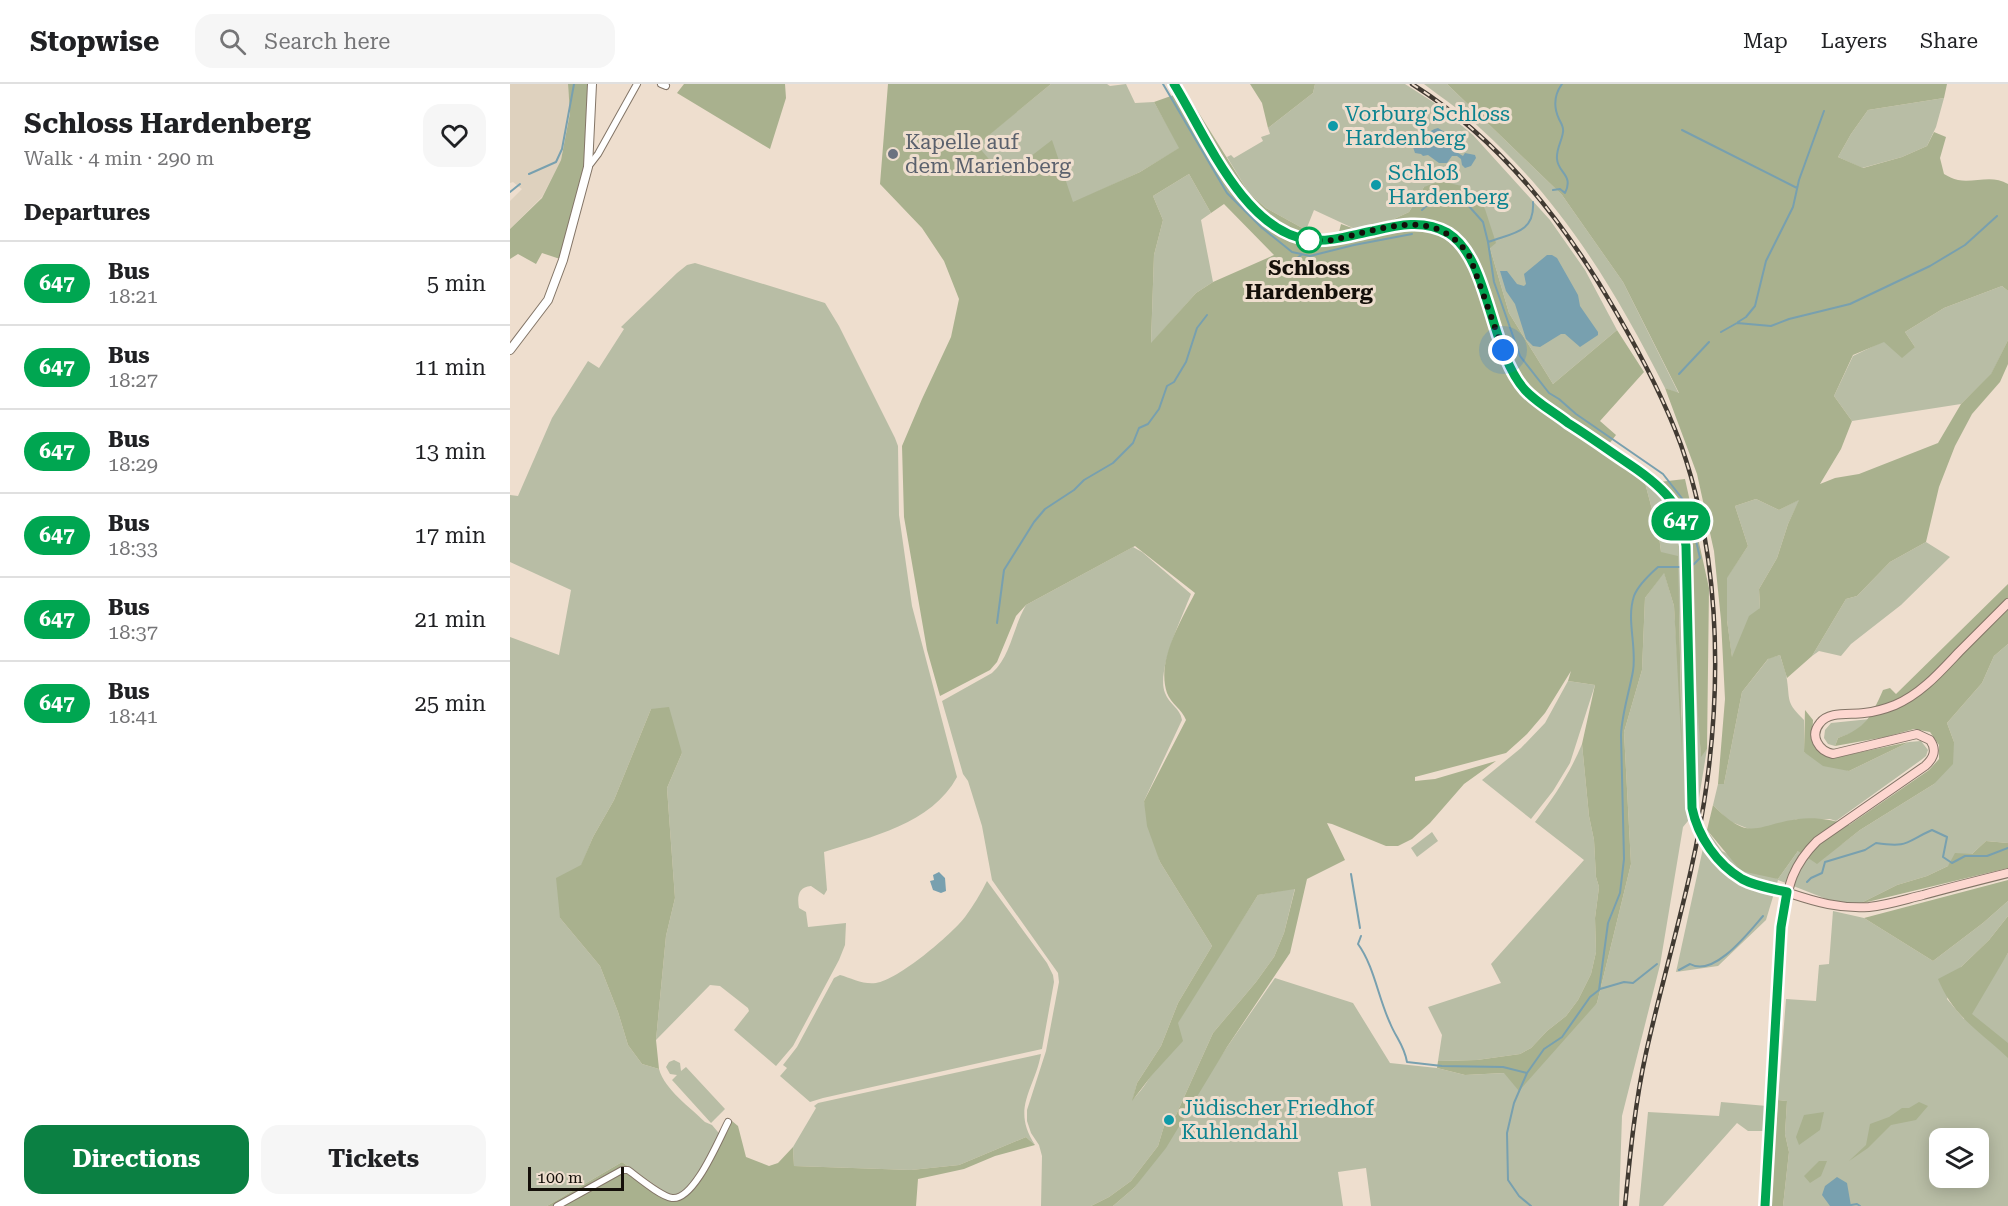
<!DOCTYPE html>
<html lang="en">
<head>
<meta charset="utf-8">
<style>
  body { margin:0; font-family:"Roboto Serif",serif; background:#f6f6f6; color:#202124; height:100vh; display:flex; flex-direction:column; font-size:22px; white-space:nowrap }
  * { box-sizing:border-box; margin:0 }
  p { font-size:20px; color:#757577 }
  .icon { flex:none; width:33px; height:33px; fill:none; stroke:currentColor; stroke-width:2; stroke-linecap:round; stroke-linejoin:round }
  .map { position:relative; flex:1; overflow:hidden }
  .side { display:flex; flex-direction:column; background:#fff; width:510px }
  .side>* { flex:none }
  .badge { padding:0 12px; border-radius:20px; font-size:21px; line-height:39px }
  .controls { position:absolute; left:1419px; top:1044px; display:grid; gap:12px }
  .controls a { display:grid; place-items:center; width:60px; height:60px; border-radius:12px; background:#fff; box-shadow:0 3px 15px #0003; font-size:30px }
  .scale { position:absolute; left:18px; bottom:15px; width:96px; box-sizing:border-box; padding-left:6px; border:3px solid #140f09; border-top:0; font-size:16px; line-height:21px; white-space:nowrap; color:#140f09; -webkit-text-stroke:4px #eedece; paint-order:stroke }
  .you { position:absolute; width:30px; height:30px; margin:-15px; border:4px solid #fff; border-radius:50%; background:#1a73e8; box-shadow:0 0 0 9px #1a73e833 }
  .map>.badge { position:absolute; translate:-50% -50%; box-shadow:0 0 0 3px #fff }
  h2 { padding:0 24px; font-size:22px; line-height:54px }
  .round { display:grid; place-items:center; flex:none; width:63px; height:63px; border-radius:18px; background:#f6f6f6 }
  .summary { display:flex; align-items:center; justify-content:space-between; height:102px; padding:0 24px }
  h1 { font-size:28px; font-weight:700; line-height:45px }
  .cta { display:flex; gap:12px; margin-top:auto; padding:12px 24px }
  .cta a { flex:1; height:69px; border-radius:18px; background:#0b8043; color:#fff; font-size:24px; font-weight:700; line-height:69px; text-align:center }
  .cta a+a { background:#f6f6f6; color:#202124 }
  ul { padding:0; list-style:none }
  li { display:flex; align-items:center; gap:18px; height:84px; padding:0 24px; border-top:2px solid #e0e0e0 }
  li div { flex:1 }
  li b { display:block; font-size:22px }
  li em { font-style:normal }
  li .badge { min-width:66px; font-weight:700; text-align:center }
  header { display:flex; align-items:center; gap:36px; box-sizing:border-box; height:84px; padding:0 30px; background:#fff; border-bottom:2px solid #e0e0e0 }
  header strong { font-size:28px }
  nav { display:flex; gap:33px; margin-inline-start:auto; font-size:21px }
  .search { width:420px; height:54px; background:#f6f6f6; display:flex; align-items:center; gap:15px; box-sizing:border-box; padding:0 21px; border-radius:18px; color:#757577; font-size:22px }
  main { display:flex; flex:1; min-height:0 }
  .map>svg:first-child { display:block }
  .industrial { fill:#ded1be }
  .green { fill:#b8bda5; fill-rule:evenodd }
  .forest { fill:#a9b18e; fill-rule:evenodd }
  .water { fill:#78a0af }
  .lines { fill:none; stroke-linecap:round; stroke-linejoin:round }
  .stream { stroke:#78a0af; stroke-width:2 }
  .minor-casing { stroke:#837567; stroke-width:8 }
  .tertiary-casing { stroke:#837567; stroke-width:10 }
  .secondary-casing { stroke:#837567; stroke-width:10 }
  .minor { stroke:#fff; stroke-width:6 }
  .tertiary { stroke:#fff; stroke-width:8 }
  .secondary { stroke:#fdd7d0; stroke-width:8 }
  .rail-casing { stroke:#413a32; stroke-width:4.5 }
  .rail { stroke:#eedece; stroke-width:2; stroke-dasharray:7; stroke-linecap:butt }
  .line-casing { stroke:#fff; stroke-width:14 }
  .line { stroke:#00a651; stroke-width:9 }
  .walk { stroke:#140f09; stroke-width:6; stroke-dasharray:0 10.8 }
  .culture-dot { fill:#0f9aa8; stroke:#eedece; stroke-width:2 }
  .worship-dot { fill:#6b7280; stroke:#eedece; stroke-width:2 }
  .stop-dot { fill:#fff; stroke:#00a651; stroke-width:3 }
  .labels { text-anchor:middle; dominant-baseline:central; stroke-width:6; stroke-linejoin:round; paint-order:stroke }
  .culture-label { font-size:21px; fill:#0d838f; stroke:#eedece; text-anchor:start }
  .worship-label { font-size:21px; fill:#5b616d; stroke:#eedece; text-anchor:start }
  .stop-label { font-size:21px; font-weight:bold; fill:#140f09; stroke:#eedece }
</style>
</head>
<body>
<header>
<strong>Stopwise</strong>
<div class="search"><svg class="icon" aria-label="search" viewBox="0 0 24 24"><circle cx="10" cy="10" r="6"/><path d="M15 15l6 6"/></svg>Search here</div>
<nav><a>Map</a><a>Layers</a><a>Share</a></nav>
</header>
<main>
<section class="side">
<div class="summary"><div><h1>Schloss Hardenberg</h1><p>Walk · 4 min · 290 m</p></div><a class="round"><svg class="icon" aria-label="heart" viewBox="0 0 24 24"><path d="M12 20l-8-8c-3-5 5-10 8-4 3-6 11-1 8 4z"/></svg></a></div>
<h2>Departures</h2>
<ul>
<li><span class="badge" style="background:#00a651;color:#fff">647</span><div><b>Bus</b><p>18:21</p></div><em>5 min</em></li>
<li><span class="badge" style="background:#00a651;color:#fff">647</span><div><b>Bus</b><p>18:27</p></div><em>11 min</em></li>
<li><span class="badge" style="background:#00a651;color:#fff">647</span><div><b>Bus</b><p>18:29</p></div><em>13 min</em></li>
<li><span class="badge" style="background:#00a651;color:#fff">647</span><div><b>Bus</b><p>18:33</p></div><em>17 min</em></li>
<li><span class="badge" style="background:#00a651;color:#fff">647</span><div><b>Bus</b><p>18:37</p></div><em>21 min</em></li>
<li><span class="badge" style="background:#00a651;color:#fff">647</span><div><b>Bus</b><p>18:41</p></div><em>25 min</em></li>
</ul>
<div class="cta"><a>Directions</a><a>Tickets</a></div>
</section>
<div class="map">
<svg width="1498" height="1122" viewBox="0 0 1498 1122">
  <rect width="100%" height="100%" fill="#eedece"/>
  <path class="industrial" d="M0 0H58L60 28 51 76 32 113 0 145V117L12 105 3 98 0 99Z"/>
  <path class="green" d="M541 0H597L600 2 616 0 625 19 644 18 670 64 630 88 563 119 493 93 466 61Z
    M805 0H895L923 18 963 51 1040 136 1075 186 1107 246 1043 300 999 229 980 164 974 122 967 111 952 102 914 103 899 128 884 135 845 145 804 126 796 146 756 124 739 109 717 73 721 71 724 74 753 57 751 53 760 50 758 44 803 9Z
    M914 0H937L1052 111 1113 198 1169 310 1155 304C1105 206 1054 120 971 45 954 28 933 15 914 0Z
    M1434 14 1426 43 1417 62 1392 73 1352 84 1328 73 1341 50 1358 26Z
    M679 90 701 129 691 136 703 198 686 209 641 260 644 171 653 136 643 112Z
    M185 179 315 219 329 242 385 354 388 362 389 431 402 522 447 693C422 740 360 753 314 768L317 806 314 811 301 802C288 803 287 813 289 824L296 828 298 843 336 839 335 861 329 876 283 962 266 982 224 946 239 927 238 924 210 902 200 901 146 956 156 852 165 814 157 704 172 669 141 625 104 716 83 753 50 834 90 882 108 928 118 961 132 980 149 985C155 1006 180 1023 195 1038L202 1041 213 1054 178 1111 158 1110 112 1078 37 1122H0V553L49 571 61 506 0 478V411L8 412 42 334 78 277 89 284 114 245 111 243 167 189 177 181Z
    M1492 202 1498 207V256L1481 291 1451 320 1342 337 1324 312 1343 272 1374 257 1405 263 1395 248 1434 224Z
    M1134 395 1149 398 1178 447 1191 672 1197 665 1187 726 1173 743 1150 881 1112 1032 1109 1122H861L856 1084 828 1088 833 1122H603L624 1104 717 963 765 894 843 919 880 979 927 984 955 991 995 989 1087 919 1121 780 1114 648 1132 586 1135 514 1154 488 1164 522 1172 646 1169 526 1151 468 1149 452Z
    M1246 415 1269 426 1290 415 1278 440 1267 474 1249 505 1250 524 1222 574 1217 536V493L1238 462 1225 422Z
    M1416 458 1440 473 1391 521 1341 560 1331 572 1309 567 1302 572 1336 515 1347 512 1380 478Z
    M623 463 632 468 681 510C672 533 646 587 655 609 659 620 670 624 672 636L634 717 650 778 702 862 668 919 651 962 627 999 623 1015C644 995 653 965 667 940 692 896 721 854 748 811L785 804 774 849 764 873 746 898 703 949 666 1031 654 1042 648 1062 621 1097 599 1113 581 1122H531L532 1072 529 1061 521 1049 517 1037V1026L536 967 549 898 548 889 482 796 472 742 458 697 453 690 432 617 482 589C501 572 503 543 516 521Z
    M1498 560V759L1476 757 1462 770 1438 782 1417 792 1387 801 1349 820 1319 816 1268 796 1256 836 1208 882 1166 888 1197 746 1212 767 1268 795 1288 767 1332 760 1350 746 1424 700 1444 658 1437 639 1472 599 1484 572Z
    M1270 571C1272 579 1276 587 1277 596 1280 618 1276 618 1294 636V668L1339 687 1399 658 1411 657 1418 666 1416 672 1411 676 1326 737 1320 735H1288L1244 747 1219 737 1203 721 1208 700H1214L1232 608 1259 574Z
    M1058 597 1085 601 1060 679 1043 707 1021 735 972 696 1011 664 1035 639Z
    M1360 635 1344 648 1328 654 1325 662 1318 660 1314 654 1315 646 1321 639Z
    M1072 660 1079 732 1084 756 1086 793 1089 803 1085 834 1086 868 1081 890 1068 916 1056 932 1037 947 1021 964 1010 970 967 976 928 977 932 951 918 923 991 899 981 880 1074 776 1025 738C1044 713 1060 689 1072 660Z
    M922 748 928 757 907 773 901 764Z
    M477 797 537 879 543 891 544 898 532 965 313 1014 300 1018 270 992 277 984 273 981 287 963 324 894 330 891C341 894 354 901 366 899 388 896 441 851 455 833 463 822 471 809 477 797Z
    M1498 817V832L1479 856 1451 883 1437 915 1454 935 1498 869V1122H1273L1279 1068 1275 1050 1277 1017 1268 1016 1276 915 1306 917 1309 881 1319 880 1323 827 1354 834 1423 877 1473 839ZM1430 1054H1468V1094H1430Z
    M531 970C524 1007 501 1024 525 1061L516 1053 449 1081 401 1086 284 1082 283 1063 306 1024 304 1022 308 1019Z
    M164 976 170 979 171 987 176 983 215 1025 201 1039 162 996 167 991 160 990 156 983 159 978Z
    M1211 1018 1257 1022 1255 1047H1238L1227 1039 1153 1122H1129L1138 1028 1209 1032Z"/>
  <path class="forest" d="M58 0H80L76 72 53 176 32 169 26 180 8 170 0 175V145L32 114 51 76 60 29Z
    M174 0H275L276 14 260 65 167 9Z
    M378 0H541L467 61 494 93 542 56 563 118 630 88 669 64 644 18 675 7 739 109 756 124 796 146 820 151 829 148 831 140 845 145 884 135 899 128 914 103 930 97 952 102 967 111 974 122 986 159 980 164 999 229 1043 300 1107 246 1134 288 1090 337 1106 351 1092 369 1134 395 1149 452 1151 468 1168 472 1172 671 1164 522 1154 489 1135 514 1132 586 1114 648 1121 780 1087 919 1009 1007 994 989 955 991 927 984 928 977 967 976 1010 970 1021 964 1037 947 1056 932 1068 916 1081 890 1086 868 1085 834 1089 803 1086 793 1084 756 1079 732 1072 660 1085 601 1058 597 1061 587 1035 629 1017 650 996 669 905 693V697L925 695 986 677 954 700 920 739 902 755 888 762H876L822 740 817 739 835 776 797 795 780 869 717 963 656 1064 624 1104 603 1122H581L599 1113 621 1097 648 1062 654 1042 666 1031 703 949 746 898 764 873 774 849 785 805 748 811 668 939 673 957 642 991 622 1017 627 999 651 962 668 919 702 862 650 778 637 742 634 717 676 636C672 625 661 620 657 609 646 577 671 537 685 509L625 462 516 521 506 532 487 578 480 586 430 612 417 566 394 433 392 362 412 315 441 253 449 215 434 177 412 144 370 100ZM679 90 701 129 714 120 764 171 703 198 686 209 641 259 644 171 653 136 643 112Z
    M740 0H805L803 9 758 44 752 19Z
    M937 0H1437L1434 14 1358 26 1341 50 1328 73 1353 84 1392 73 1417 62 1424 48 1436 53 1430 74 1434 90C1438 92 1443 95 1448 96 1465 99 1482 90 1498 100V207L1492 202 1434 224 1395 248 1405 263 1392 274 1374 258 1343 271 1324 312 1342 337 1331 365 1310 400 1325 394 1349 390 1428 359 1451 320 1481 290 1498 256V280L1490 298 1462 330 1445 362 1429 403 1416 458 1380 478 1347 512 1336 515 1302 572 1277 594 1270 571 1258 575 1232 608 1214 700H1208L1215 615 1211 536 1204 467 1187 390 1155 304 1169 309 1113 198 1052 111ZM1246 415 1269 426 1289 416 1278 440 1267 474 1249 505 1250 524 1239 532 1222 573 1217 536V494L1238 462 1225 422Z
    M1175 395 1199 504 1197 665 1191 673 1184 577 1183 506 1178 447 1149 398Z
    M1498 500V560L1484 572 1472 599 1437 639 1444 658 1443 680 1424 700 1350 746 1307 780 1288 767 1268 795 1231 787 1197 746 1203 721C1240 759 1245 741 1288 735 1306 733 1322 736 1339 741L1419 686 1429 675V661L1420 648 1404 645 1375 653 1325 662 1328 654C1356 644 1361 633 1373 606L1380 604 1386 610Z
    M159 623 172 669 157 704 165 814 156 852 146 956 149 985 132 980 118 961 108 928 90 882 50 834 46 794 71 781 83 753 104 716 141 625Z
    M1295 626 1303 636 1302 656 1323 674 1399 658 1339 687 1313 682 1294 668Z
    M1476 757 1498 759V784L1349 820 1387 801 1417 792 1438 782 1445 769 1462 770Z
    M1498 796V817L1473 839 1423 877 1354 834Z
    M1498 832V869L1462 930 1498 959V974C1469 946 1444 934 1428 895L1451 883 1479 856Z
    M1268 1016 1277 1017 1275 1050 1279 1068 1273 1122H1260Z
    M1409 1018 1418 1022 1406 1036 1381 1041 1358 1064 1339 1077 1356 1061 1360 1040 1379 1033 1392 1024H1399Z
    M1314 1028 1310 1046 1289 1061 1286 1053 1294 1031Z
    M222 1037 228 1042 236 1073 259 1082 268 1079 283 1063 284 1082 401 1086 449 1081 516 1053 525 1061 485 1072 454 1085 408 1095 406 1122H37L112 1078 158 1110 178 1111Z
    M1309 1077H1317L1311 1092 1300 1099 1294 1092Z"/>
  <path class="water" d="M928 44 951 58 948 61V69L953 72 955 69 965 71 966 74 961 82 955 84 952 81 951 75 947 72H942L937 79H929L918 71 913 72 911 70 905 69 903 63C909 55 919 46 928 44Z
    M1037 171H1042L1047 174 1068 211 1070 222 1088 248V251L1070 263 1055 250H1051L1030 263 1023 262 1016 255 1005 220 996 207 990 187H997L1007 200 1014 202 1016 200 1014 190Z
    M429 788 435 794 436 807 431 809 423 806 420 797 424 796 423 791Z
    M1327 1093 1337 1099 1341 1122H1320L1312 1111 1315 1102Z"/>
  <g class="lines">
    <path class="stream" d="M653 0 717 109 751 143 782 168 800 172 844 161 902 150
      M1172 46 1287 104
      M19 90 46 78 52 65 64 0
      M1043 106 1050 105 1055 109C1064 91 1048 89 1047 75 1046 65 1052 57 1053 48 1054 43 1051 39 1049 35 1043 22 1044 11 1052 0
      M0 108 10 100
      M912 126C925 114 931 112 949 111L973 138 978 158 984 198 1010 272 1039 309 1049 315 1066 330 1153 390 1178 422 1190 474 1184 480 1179 482
      M978 158C1002 149 1025 149 1023 118
      M765 192 791 171
      M1228 238 1236 233 1245 222 1256 177 1283 123 1289 96 1314 27
      M1211 248 1227 239 1261 242 1279 235 1340 220 1420 182 1455 161 1487 132
      M1169 290 1199 258
      M487 539 494 486 524 438 535 425 564 406 574 396 603 379 623 359 629 344 638 340 649 325 657 302 664 298 676 278 687 244 697 231
      M841 790 850 844
      M1297 798 1301 794 1312 789 1315 778 1355 766 1366 759C1399 764 1395 758 1422 746L1437 753 1433 773 1442 779 1455 772H1477L1498 764
      M851 852 848 860C864 882 868 913 880 939 886 954 894 961 897 978L932 982 993 983 1017 989
      M1169 886 1180 880C1204 894 1239 848 1253 832
      M1090 905 1114 898 1123 899 1147 880
      M1341 1121 1347 1120 1350 1122
      M1021 1122 1009 1112 998 1096 997 1049 1004 1019 1017 989 1034 965 1052 953 1080 913 1089 906 1098 839 1110 809 1114 775 1111 651C1112 629 1119 609 1123 587 1127 562 1116 536 1124 512 1128 501 1139 491 1148 483H1173"/>
    <defs>
      <path id="minor" d="M151 0 156 2
        M78 83 88 70 127 0
        M47 1122 112 1086H118C129 1094 150 1112 162 1114 184 1117 209 1055 218 1038"/>
      <path id="tertiary" d="M0 266 38 216 53 176 78 83 82 0"/>
      <path id="secondary" d="M664 0C695 49 735 148 800 156 821 158 842 151 863 147 888 141 914 135 938 149 980 175 979 266 1015 306 1026 318 1041 327 1055 336 1076 351 1097 365 1118 380 1134 390 1152 403 1163 419 1171 431 1174 447 1176 462L1182 724C1187 752 1208 783 1235 796 1249 802 1264 804 1279 809 1306 818 1330 825 1359 823 1378 821 1396 815 1413 811 1442 803 1470 796 1498 789
        M1255 1122 1271 843C1278 806 1279 785 1307 757L1415 682C1424 674 1427 666 1420 656L1407 650 1323 670C1309 667 1299 652 1310 639 1319 627 1340 631 1354 629 1364 628 1375 625 1385 621 1411 610 1430 588 1449 568 1465 552 1482 535 1498 519"/>
    </defs>
    <use href="#minor" class="minor-casing"/>
    <use href="#tertiary" class="tertiary-casing"/>
    <use href="#secondary" class="secondary-casing"/>
    <use href="#minor" class="minor"/>
    <use href="#tertiary" class="tertiary"/>
    <use href="#secondary" class="secondary"/>
    <defs>
      <path id="rail" d="M902 0C991 56 1055 139 1106 228 1131 271 1154 315 1171 361 1208 467 1212 587 1197 698 1185 789 1156 879 1136 969 1125 1019 1120 1071 1115 1122"/>
    </defs>
    <use href="#rail" class="rail-casing"/>
    <use href="#rail" class="rail"/>
  </g>
  <g class="lines">
    <defs>
      <path id="line" d="M664 0C695 50 734 148 800 156 821 158 842 151 863 147 888 141 914 135 938 149 980 175 979 266 1015 306 1027 319 1044 328 1058 339 1079 352 1098 366 1119 380 1134 390 1152 403 1163 419 1171 431 1174 447 1176 462L1182 724C1188 753 1207 780 1232 795 1245 802 1263 805 1277 808L1271 843 1255 1122"/>
    </defs>
    <use href="#line" class="line-casing"/>
    <use href="#line" class="line"/>
    <path class="walk" d="M799 156C806 156 815 157 822 156 872 146 925 120 960 173L993 266"/>
  </g>
  <g class="culture-dot">
    <circle cx="823" cy="42" r="6"/>
    <circle cx="866" cy="101" r="6"/>
    <circle cx="659" cy="1036" r="6"/>
  </g>
  <circle class="worship-dot" cx="383" cy="70" r="6"/>
  <circle class="stop-dot" cx="799" cy="156" r="12"/>
  <g class="labels">
    <g class="culture-label">
      <text x="835" y="30">Vorburg Schloss<tspan x="835" dy="24">Hardenberg</tspan></text>
      <text x="878" y="89">Schloß<tspan x="878" dy="24">Hardenberg</tspan></text>
      <text x="671" y="1024">Jüdischer Friedhof<tspan x="671" dy="24">Kuhlendahl</tspan></text>
    </g>
    <g class="worship-label">
      <text x="395" y="58">Kapelle auf<tspan x="395" dy="24">dem Marienberg</tspan></text>
    </g>
    <g class="stop-label">
      <text x="799" y="184">Schloss<tspan x="799" dy="24">Hardenberg</tspan></text>
    </g>
  </g>
</svg>
<div class="controls">
<a><svg class="icon" aria-label="layers" viewBox="0 0 24 24"><path d="M12 4l9 5-9 5-9-5zM3 14l9 5 9-5"/></svg></a>
</div>
<div class="scale">100 m</div>
<div class="you" style="left:993px;top:266px"></div>
<b class="badge" style="left:1171px;top:437px;background:#00a651;color:#fff">647</b>
</div>
</main>
</body>
</html>
